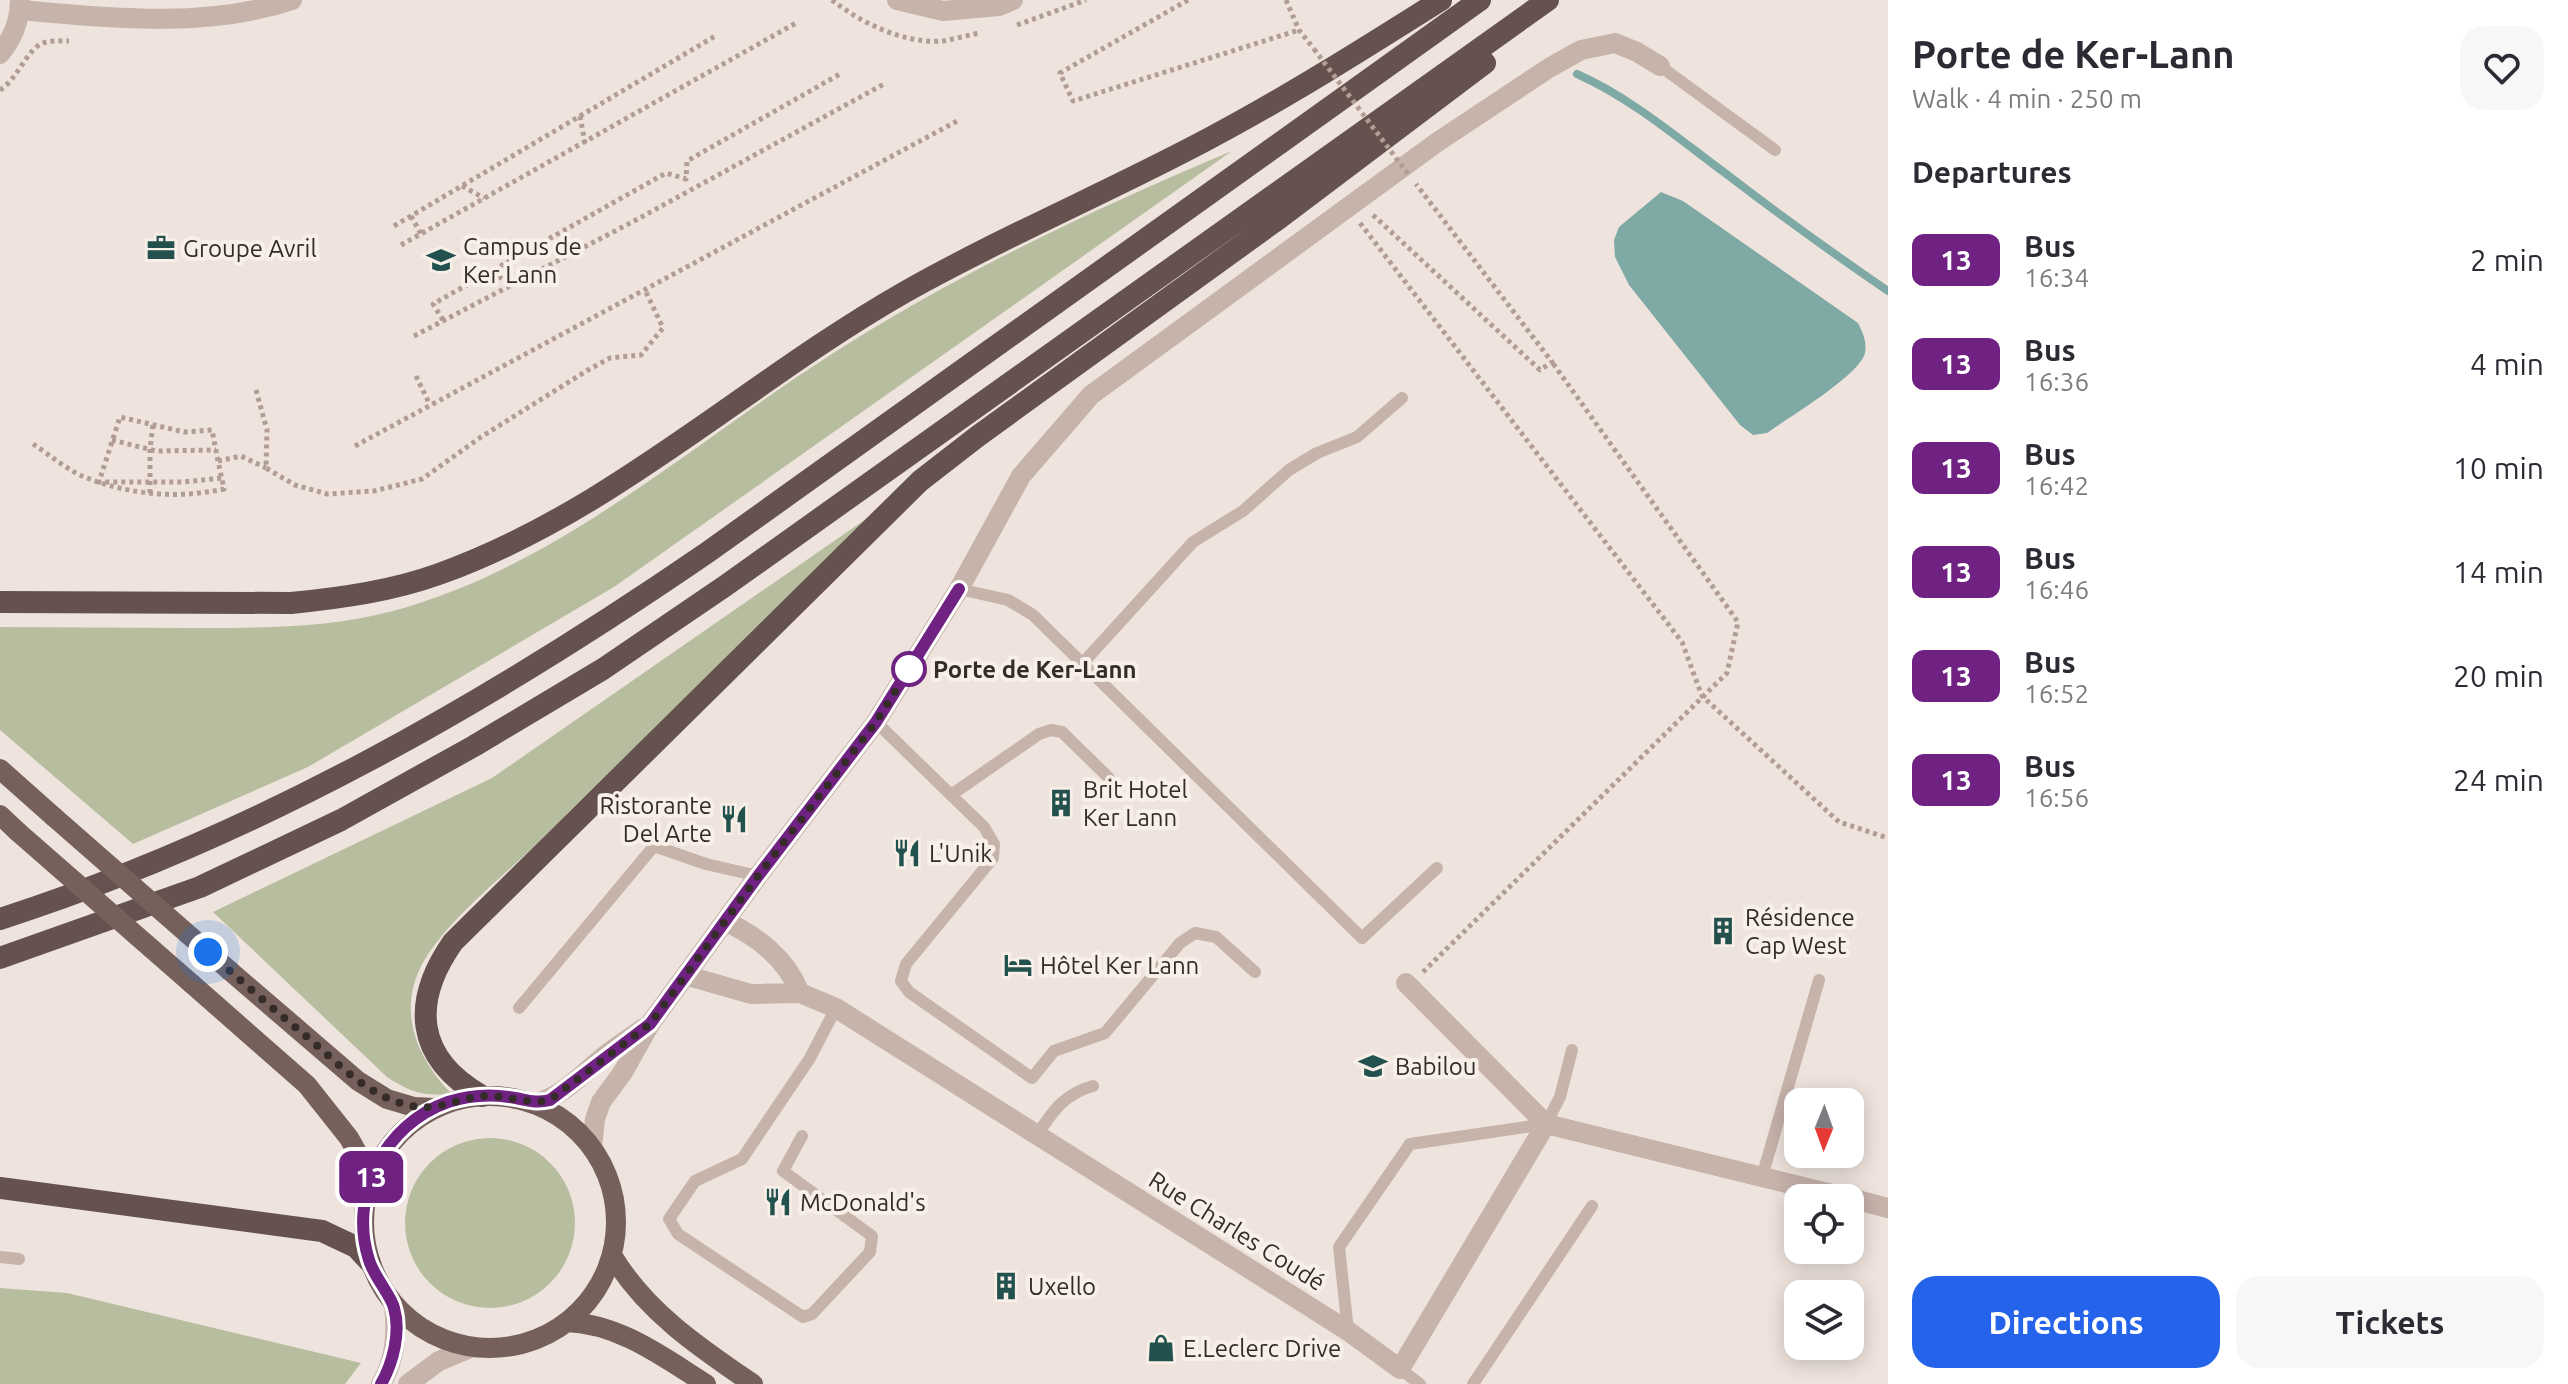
<!DOCTYPE html>
<html lang="en">
<head>
<meta charset="utf-8">
<style>
  body { margin:0; font-family:Ubuntu,sans-serif; background:#f7f7f7; color:#2b2b33; height:100vh; display:flex; flex-direction:column; font-size:30px; white-space:nowrap }
  * { box-sizing:border-box; margin:0 }
  p { font-size:26px; color:#7c7c81 }
  .icon { flex:none; width:44px; height:44px; fill:none; stroke:currentColor; stroke-width:2; stroke-linecap:round; stroke-linejoin:round }
  .map { position:relative; flex:1; overflow:hidden }
  .panel { display:flex; flex-direction:column; background:#fff; width:680px }
  .panel>* { flex:none }
  .badge { padding:0 16px; border-radius:12px; font-size:28px; line-height:52px }
  .needle { width:52px; rotate:181deg }
  .buttons { position:absolute; left:1784px; top:1088px; display:grid; gap:16px }
  .buttons a { display:grid; place-items:center; width:80px; height:80px; border-radius:16px; background:#fff; box-shadow:0 4px 20px #0003; font-size:40px }
  .you { position:absolute; width:40px; height:40px; margin:-20px; border:6px solid #fff; border-radius:50%; background:#1a73e8; box-shadow:0 0 0 12px #1a73e833 }
  .map>.badge { position:absolute; translate:-50% -50%; box-shadow:0 0 0 4px #fff }
  h2 { padding:0 24px; font-size:30px; line-height:72px }
  .round { display:grid; place-items:center; flex:none; width:84px; height:84px; border-radius:24px; background:#f7f7f7 }
  .overview { display:flex; align-items:center; justify-content:space-between; height:136px; padding:0 24px }
  h1 { font-size:38px; font-weight:700; line-height:60px }
  .action { display:flex; gap:16px; margin-top:auto; padding:16px 24px }
  .action a { flex:1; height:92px; border-radius:24px; background:#2563eb; color:#fff; font-size:32px; font-weight:700; line-height:92px; text-align:center }
  .action a+a { background:#f7f7f7; color:#2b2b33 }
  ul { padding:0; list-style:none }
  li { display:flex; align-items:center; gap:24px; height:104px; padding:0 24px }
  li div { flex:1 }
  li b { display:block; font-size:30px }
  li em { font-style:normal }
  li .badge { min-width:88px; font-weight:700; text-align:center }
  main { display:flex; flex:1; min-height:0 }
  .map>svg:first-child { display:block }
  .green { fill:#b7bd9f }
  .water { fill:#7fa9a5 }
  .lines { fill:none; stroke-linecap:round; stroke-linejoin:round }
  .stream { stroke:#7fa9a5; stroke-width:8 }
  .path { stroke:#b29d95; stroke-width:5; stroke-dasharray:4 4; stroke-linecap:butt }
  .service { stroke:#c6b3aa; stroke-width:12 }
  .minor { stroke:#c6b3aa; stroke-width:20 }
  .tertiary { stroke:#c6b3aa; stroke-width:20 }
  .primary { stroke:#75605c; stroke-width:20 }
  .trunk { stroke:#65524e; stroke-width:22 }
  .path-bridge { stroke:#b29d95; stroke-width:5; stroke-dasharray:4 4; stroke-linecap:butt }
  .primary-bridge { stroke:#75605c; stroke-width:20 }
  .line-casing { stroke:#fff; stroke-width:18 }
  .line { stroke:#6f2282; stroke-width:12 }
  .walk { stroke:#352b29; stroke-width:8; stroke-dasharray:0 14.4 }
  .stop-dot { fill:#fff; stroke:#6f2282; stroke-width:4 }
  .labels { text-anchor:middle; dominant-baseline:central; stroke-width:8; stroke-linejoin:round; paint-order:stroke }
  .poi-label { font-size:24px; fill:#352b29; stroke:#f8efe9; text-anchor:start }
  .stop-label { font-size:24px; font-weight:bold; fill:#352b29; stroke:#f8efe9; text-anchor:start }
  .street-label { font-size:24px; fill:#352b29; stroke:#f8efe9 }
</style>
</head>
<body>
<main>
<div class="map">
<svg width="1888" height="1384" viewBox="0 0 1888 1384">
  <rect width="100%" height="100%" fill="#efe4dd"/>
  <path class="green" d="M1232 151 614 587 308 767 133 844 0 730V627C61 627 123 628 184 628 253 628 326 629 393 611 561 565 689 445 832 354 958 273 1094 209 1232 151Z
    M873 514 837 555C733 654 629 752 527 853 494 884 435 932 418 973 399 1017 420 1062 451 1093 426 1098 408 1091 387 1077L213 912 492 778Z
    M405 1223a85 85 0 1 1 170 0a85 85 0 1 1-170 0Z
    M0 1288 67 1293 361 1363 345 1384H0Z"/>
  <path class="water" d="M1661 192 1683 201 1858 323C1863 333 1867 341 1865 353 1860 375 1788 418 1767 433L1753 435 1740 425 1629 285 1615 257 1614 240 1619 227Z"/>
  <g class="lines">
    <path class="stream" d="M1577 74C1633 99 1680 140 1729 176 1781 216 1834 254 1888 291"/>
    <path class="path" d="M832 0C861 23 904 44 943 41 955 39 968 35 980 33
      M1188 0 1060 73 1073 101 1299 30
      M1286 0 1299 30 1314 49
      M1017 25 1086 0
      M0 90C17 80 27 49 43 43 51 40 60 41 69 41
      M580 116 585 143
      M462 186 484 198
      M1373 215 1540 370 1552 362 1416 184
      M411 216 421 234
      M1360 223 1682 642 1702 696 1839 822 1888 838
      M394 226 717 35
      M401 245 796 23
      M492 272 511 285
      M443 320 433 304 666 173 686 179 687 161 840 74
      M414 336 636 220 884 84
      M416 376 430 405
      M256 390 267 430 266 468 295 485 327 494 374 491 422 479 481 437 588 370 610 358 641 355 663 328 645 290
      M112 440 156 451 216 450
      M33 444C50 455 68 471 87 478 131 495 178 499 224 489L218 461 241 456 266 468
      M355 446 959 120
      M218 461 212 430 184 432 120 417 99 482H183L222 478
      M150 493V449L153 424
      M1423 972 1727 673 1738 622 1552 362"/>
    <path class="service" d="M1660 66 1775 150
      M959 589 1008 600 1033 615 1362 938 1437 868
      M1082 664 1193 542 1243 511 1289 470 1317 453 1357 437 1402 398
      M876 722 984 827 994 844 993 858 906 964 901 981 909 992 1032 1078 1054 1051 1105 1033 1180 943 1195 933 1216 937 1255 972
      M951 795 1039 734 1051 730 1062 732 1109 778
      M519 1008 654 846 706 864 758 876
      M1037 1135C1053 1111 1064 1094 1093 1086
      M802 1136 783 1171 872 1236 870 1252 812 1314 803 1317 678 1234 669 1219 695 1181 742 1159 810 1058 836 1008
      M1762 1177 1819 980
      M0 1257 19 1259
      M1348 1331 1339 1247 1410 1144 1546 1124 1560 1097 1572 1050
      M1400 1369 1420 1384
      M1473 1384 1592 1206"/>
    <path class="minor" d="M897 0 943 11 999 6 1013 0
      M725 921C758 937 786 958 800 993
      M688 976 751 994 800 993 836 1008 1348 1331 1400 1369 1546 1124
      M1406 983 1546 1124 1848 1198
      M534 1104C563 1096 580 1076 602 1058 615 1047 630 1038 644 1028
      M592 1147 595 1119 601 1102 623 1072 650 1024 758 876 876 722 959 589 1021 476 1091 395 1436 143 1549 68 1581 50 1615 43 1637 52 1660 66
      M1850 1198 1888 1208"/>
    <path class="tertiary" d="M20 10C108 18 206 29 292 0
      M0 54C13 38 20 21 20 0
      M381 1384C396 1359 397 1332 394 1305
      M408 1384 439 1361 473 1347"/>
    <path class="primary" d="M0 769 54 817
      M0 815 18 832
      M230 971 358 1081 387 1099 414 1107 435 1108
      M192 984 307 1085 349 1138 371 1177
      M364 1222a126 126 0 1 1 252 0a126 126 0 1 1-252 0Z
      M612 1255C645 1311 700 1348 753 1384
      M567 1322C620 1324 663 1357 706 1384"/>
    <path class="trunk" d="M0 602 291 603C341 598 392 591 439 574 612 512 747 382 905 292 1004 236 1109 192 1210 138 1289 96 1365 48 1441 0
      M0 919C255 837 488 703 708 552L1480 0
      M0 958 200 887 341 820 474 746 603 669 725 586 1548 0
      M482 1096C415 1058 411 1002 453 942L920 481 978 436 1278 219 1485 63
      M0 1188 322 1231 356 1247 369 1261"/>
    <path class="path-bridge" d="M1314 49 1408 174"/>
    <path class="primary-bridge" d="M54 817 230 971
      M18 832 192 984"/>
  </g>
  <g class="lines">
    <defs>
      <path id="line" d="M381 1384C393 1363 401 1332 394 1308 391 1295 374 1277 369 1260 348 1195 385 1124 448 1102 467 1096 489 1094 509 1097 525 1099 534 1104 550 1100L650 1024 758 876 876 722 959 589"/>
    </defs>
    <use href="#line" class="line-casing"/>
    <use href="#line" class="line"/>
    <path class="walk" d="M208 952C240 980 273 1009 306 1036 338 1063 369 1098 412 1106 437 1112 459 1097 484 1096 507 1095 528 1105 550 1100L650 1024 758 876 876 722 909 669"/>
  </g>
  <defs>
    <symbol id="office-bare" viewBox="-9 -9 18 18"><path d="M-6-3h4V-5.5h4V-3h4V5H-6ZM-1-4.5V-3h2v-1.5ZM-6 0V1H6V0Z" fill="#23524e" stroke="#f8efe9" stroke-width="2.5" paint-order="stroke"/></symbol>
    <symbol id="university-bare" viewBox="-9 -9 18 18"><path d="M0-5L7-2L0 1L-7-2ZM-4 1L0 2.5L4 1V4Q0 6-4 4Z" fill="#23524e" stroke="#f8efe9" stroke-width="2.5" paint-order="stroke"/></symbol>
    <symbol id="building-bare" viewBox="-9 -9 18 18"><path d="M-4-6H4V6H1V3H-1V6H-4ZM-2.5-4.3h1.7v1.8h-1.7ZM.8-4.3h1.7v1.8H.8ZM-2.5-1h1.7V.8h-1.7ZM.8-1h1.7V.8H.8Z" fill="#23524e" stroke="#f8efe9" stroke-width="2.5" paint-order="stroke"/></symbol>
    <symbol id="restaurant-bare" viewBox="-9 -9 18 18"><path d="M-5-6h1v4h1v-4h1v4h1v-4h1v5L-1.5 .5V6h-2V.5L-5-1ZM5-6V6H3V1.5H1.5Q1.5-4 5-6Z" fill="#23524e" stroke="#f8efe9" stroke-width="2.5" paint-order="stroke"/></symbol>
    <symbol id="hotel-bare" viewBox="-9 -9 18 18"><path d="M-6-4.5h1.5V1H6V5H4.5V3h-9V5H-6ZM-4 0a1.8 1.8 0 1 1 3.6 0ZM.5 0V-2.5h3Q6-2.5 6 0Z" fill="#23524e" stroke="#f8efe9" stroke-width="2.5" paint-order="stroke"/></symbol>
    <symbol id="school-bare" viewBox="-9 -9 18 18"><path d="M0-5L7-2L0 1L-7-2ZM-4 1L0 2.5L4 1V4Q0 6-4 4Z" fill="#23524e" stroke="#f8efe9" stroke-width="2.5" paint-order="stroke"/></symbol>
    <symbol id="shop-bare" viewBox="-9 -9 18 18"><path d="M-5-2.5h2.3a2.7 3.5 0 0 1 5.4 0H5L5.5 6h-11ZM-1.5-2.5h3a1.5 2.3 0 0 0-3 0Z" fill="#23524e" stroke="#f8efe9" stroke-width="2.5" paint-order="stroke"/></symbol>
  </defs>
  <g fill-rule="evenodd">
    <use href="#office-bare" x="141" y="228" width="40" height="40"/>
    <use href="#university-bare" x="421" y="240" width="40" height="40"/>
    <use href="#building-bare" x="1041" y="783" width="40" height="40"/>
    <use href="#restaurant-bare" x="714" y="799" width="40" height="40"/>
    <use href="#restaurant-bare" x="887" y="833" width="40" height="40"/>
    <use href="#building-bare" x="1703" y="911" width="40" height="40"/>
    <use href="#hotel-bare" x="998" y="945" width="40" height="40"/>
    <use href="#school-bare" x="1353" y="1046" width="40" height="40"/>
    <use href="#restaurant-bare" x="758" y="1182" width="40" height="40"/>
    <use href="#building-bare" x="986" y="1266" width="40" height="40"/>
    <use href="#shop-bare" x="1141" y="1328" width="40" height="40"/>
  </g>
  <circle class="stop-dot" cx="909" cy="669" r="16"/>
  <g class="labels">
    <g class="poi-label">
      <text x="463" y="246">Campus de<tspan x="463" dy="28">Ker Lann</tspan></text>
      <text x="183" y="248">Groupe Avril</text>
      <text x="1083" y="789">Brit Hotel<tspan x="1083" dy="28">Ker Lann</tspan></text>
      <text x="712" y="805" text-anchor="end">Ristorante<tspan x="712" dy="28">Del Arte</tspan></text>
      <text x="929" y="853">L'Unik</text>
      <text x="1745" y="917">Résidence<tspan x="1745" dy="28">Cap West</tspan></text>
      <text x="1040" y="965">Hôtel Ker Lann</text>
      <text x="1395" y="1066">Babilou</text>
      <text x="800" y="1202">McDonald's</text>
      <text x="1028" y="1286">Uxello</text>
      <text x="1183" y="1348">E.Leclerc Drive</text>
    </g>
    <g class="stop-label">
      <text x="933" y="669">Porte de Ker-Lann</text>
    </g>
    <g class="street-label">
      <text transform="translate(1237 1231) rotate(32)">Rue Charles Coudé</text>
    </g>
  </g>
</svg>
<div class="buttons">
<a><svg class="needle" viewBox="-14 -14 28 28"><path d="M0-13l5 13h-10z" fill="#e53935"/><path d="M0 13l5-13h-10z" fill="#7c7c81"/></svg></a>
<a><svg class="icon" aria-label="locate" viewBox="0 0 24 24"><circle cx="12" cy="12" r="6"/><path d="M12 2v4M12 18v4M2 12h4M18 12h4"/></svg></a>
<a><svg class="icon" aria-label="layers" viewBox="0 0 24 24"><path d="M12 4l9 5-9 5-9-5zM3 14l9 5 9-5"/></svg></a>
</div>
<div class="you" style="left:208px;top:952px"></div>
<b class="badge" style="left:371px;top:1177px;background:#6f2282;color:#fff">13</b>
</div>
<section class="panel">
<div class="overview"><div><h1>Porte de Ker-Lann</h1><p>Walk · 4 min · 250 m</p></div><a class="round"><svg class="icon" aria-label="heart" viewBox="0 0 24 24"><path d="M12 20l-8-8c-3-5 5-10 8-4 3-6 11-1 8 4z"/></svg></a></div>
<h2>Departures</h2>
<ul>
<li><span class="badge" style="background:#6f2282;color:#fff">13</span><div><b>Bus</b><p>16:34</p></div><em>2 min</em></li>
<li><span class="badge" style="background:#6f2282;color:#fff">13</span><div><b>Bus</b><p>16:36</p></div><em>4 min</em></li>
<li><span class="badge" style="background:#6f2282;color:#fff">13</span><div><b>Bus</b><p>16:42</p></div><em>10 min</em></li>
<li><span class="badge" style="background:#6f2282;color:#fff">13</span><div><b>Bus</b><p>16:46</p></div><em>14 min</em></li>
<li><span class="badge" style="background:#6f2282;color:#fff">13</span><div><b>Bus</b><p>16:52</p></div><em>20 min</em></li>
<li><span class="badge" style="background:#6f2282;color:#fff">13</span><div><b>Bus</b><p>16:56</p></div><em>24 min</em></li>
</ul>
<div class="action"><a>Directions</a><a>Tickets</a></div>
</section>
</main>
</body>
</html>
